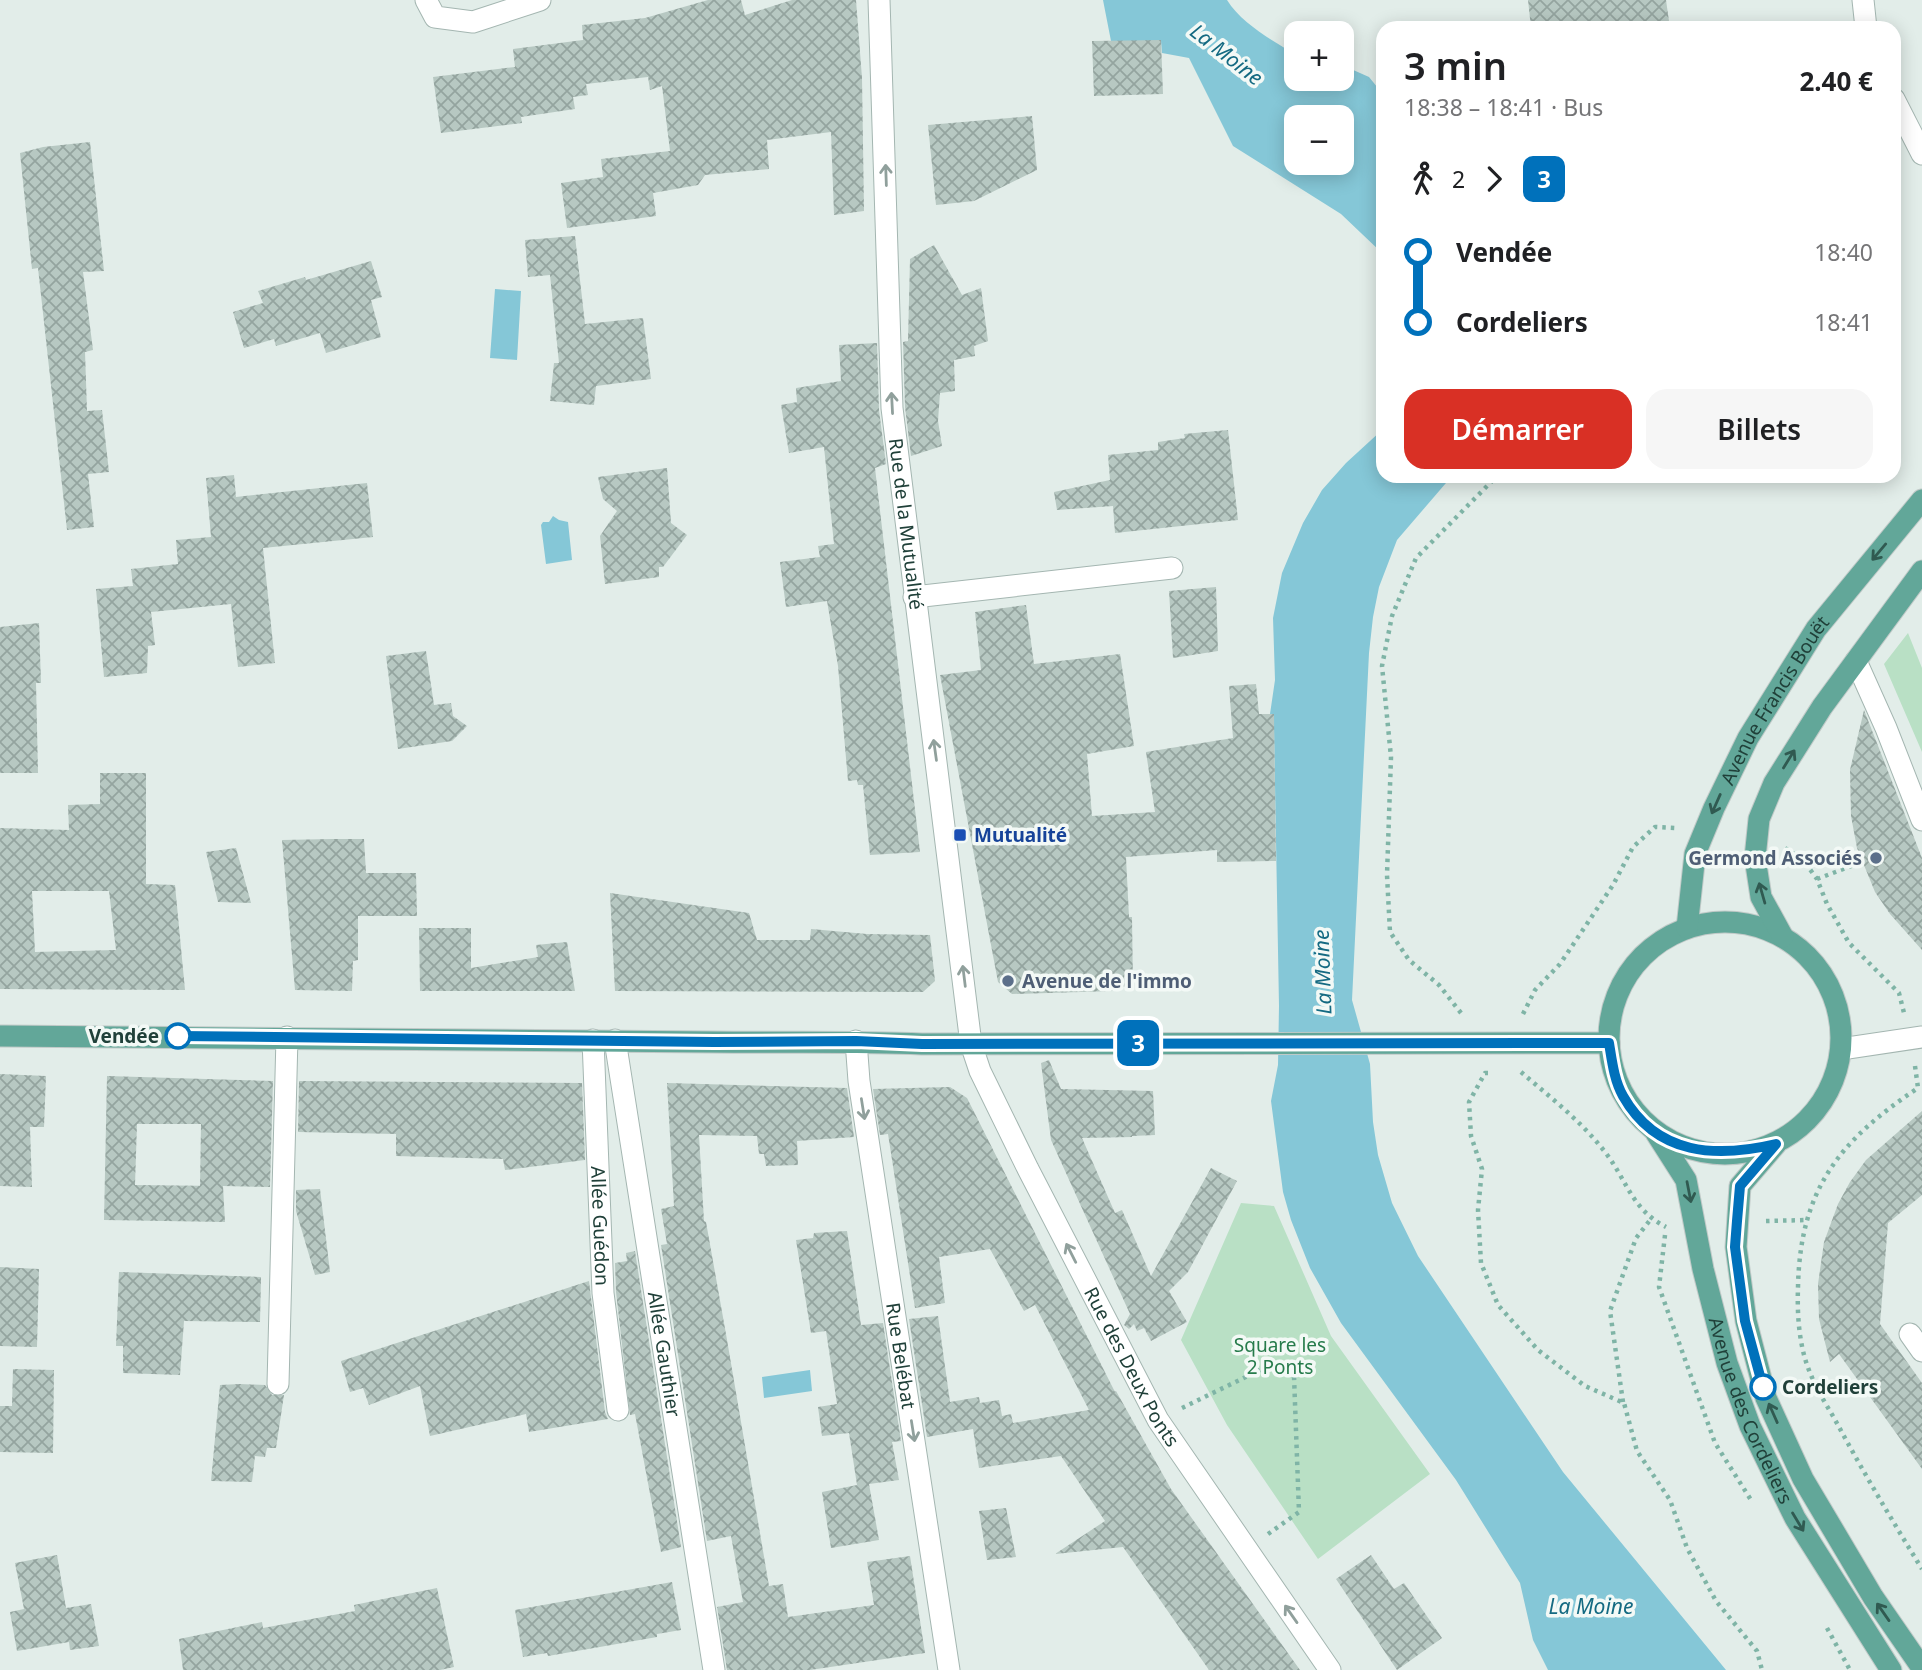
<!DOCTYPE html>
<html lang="fr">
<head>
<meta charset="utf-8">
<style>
  body { margin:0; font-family:"Noto Sans",sans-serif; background:#f6f6f6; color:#202124; height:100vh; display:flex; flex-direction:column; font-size:26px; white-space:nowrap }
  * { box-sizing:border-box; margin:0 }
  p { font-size:23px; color:#757577 }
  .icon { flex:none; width:38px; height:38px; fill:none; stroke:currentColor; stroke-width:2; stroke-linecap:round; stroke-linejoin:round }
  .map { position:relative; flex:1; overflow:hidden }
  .sheet { position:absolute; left:1376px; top:21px; width:525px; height:462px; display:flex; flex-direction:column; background:#fff; border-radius:21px; box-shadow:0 4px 18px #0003 }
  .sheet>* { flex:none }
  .badge { padding:0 14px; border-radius:10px; font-size:24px; line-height:46px }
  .controls { position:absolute; left:1284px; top:21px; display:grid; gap:14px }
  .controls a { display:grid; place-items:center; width:70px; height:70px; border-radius:14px; background:#fff; box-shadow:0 4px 18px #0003; font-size:35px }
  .map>.badge { position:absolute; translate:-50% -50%; box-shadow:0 0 0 4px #fff }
  .legs { display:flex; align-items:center; gap:10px; height:77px; padding:0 28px; font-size:23px }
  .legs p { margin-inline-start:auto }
  .head { display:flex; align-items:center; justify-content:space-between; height:119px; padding:0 28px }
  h1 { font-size:38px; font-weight:600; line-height:52px }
  .primary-button { display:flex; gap:14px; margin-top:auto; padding:14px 28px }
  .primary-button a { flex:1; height:80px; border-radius:21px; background:#d93025; color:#fff; font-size:28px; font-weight:600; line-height:80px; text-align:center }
  .primary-button a+a { background:#f6f6f6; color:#202124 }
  ul { padding:0 28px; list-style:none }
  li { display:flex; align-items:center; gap:24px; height:70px; font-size:26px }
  li i { display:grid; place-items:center; width:10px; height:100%; margin:0 9px; background:currentColor }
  li i::after { content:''; width:18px; height:18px; margin:-9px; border:5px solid; border-radius:50%; background:#fff }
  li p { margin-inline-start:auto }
  li:first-child i { background:linear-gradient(#0000 50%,currentColor 0) }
  li:last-child i { background:linear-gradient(currentColor 50%,#0000 0) }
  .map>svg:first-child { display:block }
  .green { fill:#b9e0c5 }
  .water { fill:#85c7d7; fill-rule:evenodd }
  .building { fill:url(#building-cross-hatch); fill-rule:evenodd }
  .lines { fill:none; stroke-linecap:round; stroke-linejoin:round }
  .minor-casing { stroke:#a4b6b1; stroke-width:23 }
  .major-casing { stroke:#c1cac8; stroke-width:23 }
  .path { stroke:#7fb4a6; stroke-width:4.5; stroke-dasharray:3.5 5; stroke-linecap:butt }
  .minor { stroke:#fff; stroke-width:21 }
  .major { stroke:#62a799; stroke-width:21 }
  .oneway { stroke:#90a09c }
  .oneway2 { stroke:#305a51 }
  .line-1-casing { stroke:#fff; stroke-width:16 }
  .line-1 { stroke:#0071bb; stroke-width:10 }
  .transit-dot { fill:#1a4fb4; stroke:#f3f9f6; stroke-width:2.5 }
  .service-dot { fill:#5c6f8a; stroke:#f3f9f6; stroke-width:2.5 }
  .stop-1-dot { fill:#fff; stroke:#0071bb; stroke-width:3.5 }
  .labels { text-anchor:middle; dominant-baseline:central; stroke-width:7; stroke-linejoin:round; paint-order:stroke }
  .street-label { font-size:19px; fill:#204039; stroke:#f3f9f6 }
  .transit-label { font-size:19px; font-weight:bold; fill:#164399; stroke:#f3f9f6; text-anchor:start }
  .service-label { font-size:19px; font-weight:bold; fill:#4e5e75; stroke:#f3f9f6; text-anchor:end }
  .stop-label { font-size:19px; font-weight:bold; fill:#204039; stroke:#f3f9f6; text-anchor:end }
  .park-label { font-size:19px; fill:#267b4b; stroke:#f3f9f6 }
  .water-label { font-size:21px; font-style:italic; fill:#146a82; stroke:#f3f9f6 }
</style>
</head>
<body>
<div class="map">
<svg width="1922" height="1670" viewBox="0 0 1922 1670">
  <defs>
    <pattern id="building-cross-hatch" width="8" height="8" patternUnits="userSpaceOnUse" patternTransform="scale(1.75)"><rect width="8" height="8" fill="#b7c8c2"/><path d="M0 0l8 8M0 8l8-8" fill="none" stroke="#94a49f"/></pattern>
  </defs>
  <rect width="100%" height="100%" fill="#e2ede9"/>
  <path class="green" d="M1908 633 1922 668V752L1884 664Z
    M1241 1203 1274 1206 1331 1336 1430 1474 1318 1559 1227 1425 1181 1340Z"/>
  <path class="water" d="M1103 0H1227C1242 24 1273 41 1297 55V79H1342V65L1369 77 1382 93V253L1341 214 1233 146 1189 58 1162 53 1161 41H1111ZM1297 117H1342V163H1297Z
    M495 289 521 291 517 360 490 358Z
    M1382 430V476H1452L1397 540 1379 587 1373 617 1369 653 1352 1000 1370 1064 1373 1122 1378 1155 1392 1203 1418 1256 1563 1472 1726 1670H1548L1533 1640 1520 1583 1456 1480 1341 1323 1310 1268 1291 1220 1283 1192 1271 1101 1278 1065 1279 1006 1274 730V714H1270L1275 680 1273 618 1282 573 1303 523 1322 490 1346 463Z
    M553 516 559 520 568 522 572 560 546 564 541 525 543 522H549Z
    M810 1370 812 1391 764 1398 762 1377Z"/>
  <path class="building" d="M708 0H741L745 15 792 0H856L862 78 864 211 834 215 831 132 767 140 769 169 705 175 698 185 653 193 656 216 567 228 561 183 603 177 601 159 670 151 662 86 650 90 648 77 586 84 588 95 573 97 575 109 521 117 522 123 441 133 433 77 515 67 513 49 583 40 582 25 645 18Z
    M1528 0H1666L1670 28H1531Z
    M1161 40 1163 94 1094 96 1092 41Z
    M1032 116 1037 170 974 201 936 205 928 125Z
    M90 142 104 271 83 272 93 350 85 352 87 411 102 410 109 472 88 474 94 527 67 530 38 268 32 269 20 153 43 147Z
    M575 236 585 324 643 318 651 379 596 386 594 405 550 401 554 363H559L550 275 528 277 525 240Z
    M934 245 962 295 981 288 988 341 974 346 975 356 954 360 955 391 940 393 938 421 942 446 911 456 905 407 903 342 908 341 910 259Z
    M371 261 382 297 371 300 381 337 326 353 320 333 276 346 274 339 244 348 233 312 263 303 258 291 305 277 306 280Z
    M877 343 879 410 886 464 875 468 920 852 870 855 863 785H858L857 780 848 781 838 666 827 601 786 607 780 562 820 557 818 546 834 544 824 447 789 453 781 405 797 402 796 388 841 381 839 345Z
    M1228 430 1238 520 1115 533 1113 506 1057 510 1054 492 1110 480 1108 455 1158 450V442L1185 438 1184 434Z
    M667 468 671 523 687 535 663 567H659V577L605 584 600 536 617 511 603 499 598 477Z
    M234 475 236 497 367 483 373 537 263 548 275 663 238 667 231 604 151 612 155 645 148 646 147 673 104 677 96 589 133 586 131 569 178 564 176 540 211 537 206 478Z
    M1216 587 1218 651 1173 658 1169 591Z
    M1026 605 1034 664 1120 654 1134 746 1087 754 1092 816 1155 812 1146 752 1233 738 1229 686 1256 684 1259 714H1274L1276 861 1217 862V850L1126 857 1129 917H1132L1133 987H1112L1113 991 1012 994 998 982 940 675 981 670 975 612Z
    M39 623 41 683H36L38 773H0V627Z
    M426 651 434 705 451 703 453 716 467 726 452 741 398 749 386 656Z
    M1864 710 1922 858V950L1890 914 1875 892 1857 848 1851 816 1850 770Z
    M100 773H146V884L175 885 185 990 0 989V828L69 830 68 805 100 804ZM32 891H109L116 950 35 952Z
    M332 839H364L366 873H416L417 916H358V960L353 961 352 991 295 990 282 840Z
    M236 848 251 903 218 902 206 852Z
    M610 893 749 913 757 940H810L811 929 867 934 930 935 935 981 923 992 615 991Z
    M419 928H471V968L538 957 536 945 567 942 575 991H420Z
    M1049 1060 1061 1089 1153 1091 1155 1135 1132 1136V1137L1082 1138 1115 1213 1122 1210 1151 1276 1211 1168 1237 1181 1188 1272 1169 1291 1187 1322 1151 1341 1144 1328 1137 1331 1134 1324 1129 1329 1124 1325 1130 1314 1051 1140 1041 1063Z
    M0 1074 46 1076 44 1127H30L32 1187 0 1186Z
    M107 1076 273 1081 270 1187 223 1186 225 1222 104 1220ZM137 1124H201L200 1186H221L135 1185Z
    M299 1081 582 1083 585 1160 505 1170 503 1159 396 1156V1134L298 1132Z
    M667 1083 847 1088 854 1137 797 1141 798 1165 766 1166 764 1154H759L757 1136 699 1135 704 1221 706 1222 726 1334 769 1586 783 1584 788 1617 874 1605 867 1562 910 1556 925 1653 810 1670H727L717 1607 743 1602 731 1536 707 1541 661 1245 667 1244 661 1209 674 1206Z
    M950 1087 967 1098 1115 1392 1116 1391 1171 1489 1300 1670H1209L1123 1547 1055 1554 1105 1521 1061 1456 979 1468 973 1429 927 1437 909 1319 938 1316 950 1402 979 1397 980 1403 999 1400 1002 1416 1011 1414 1013 1423 1089 1410 1035 1305 1024 1311 990 1249 939 1257 945 1303 915 1308 888 1134 880 1135 873 1089Z
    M1922 1111V1195L1888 1223 1880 1324 1922 1383V1469L1839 1354 1830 1362 1819 1319 1818 1284 1824 1242 1838 1204 1850 1182 1866 1160Z
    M320 1189 330 1272 315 1275 296 1211V1190Z
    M847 1231 861 1325 883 1323 901 1441 892 1442 899 1480 869 1484 879 1540 831 1548 822 1492 857 1485 849 1433 822 1436 818 1407 837 1404 826 1331 811 1333 796 1240 813 1238 814 1233Z
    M635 1251 681 1547 661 1552 635 1414 630 1415 616 1292 615 1263 627 1261 626 1253Z
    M0 1267 39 1269 37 1347 0 1346Z
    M119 1272 261 1277 260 1322 184 1321 180 1375 123 1373V1346H116Z
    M589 1281 605 1412 608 1419 529 1432 526 1414 430 1436 420 1386 369 1405 363 1388 350 1392 341 1361Z
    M13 1369 54 1370 53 1453 0 1452V1406H12Z
    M240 1384 265 1385 272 1395H284L276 1448H267L265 1457 255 1456 252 1482 211 1481 220 1385Z
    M1006 1508 1016 1557 987 1560 979 1511Z
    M57 1555 66 1608 91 1604 99 1646 70 1650 69 1642 17 1651 10 1612 24 1609 15 1563Z
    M1371 1555 1394 1589 1404 1583 1442 1638 1397 1670 1336 1579Z
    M672 1582 681 1630 657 1634V1637L548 1656 547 1653 523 1657 515 1610Z
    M437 1588 454 1667 440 1670H183L179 1639 262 1622 263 1628 355 1611 354 1605Z"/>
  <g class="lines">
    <defs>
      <g id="minor">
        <path d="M426 0 435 17 473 22 540 0"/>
        <path id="s1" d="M879 0 892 408 971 1044 980 1071 1028 1169 1158 1420 1330 1670"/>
        <path d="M1863 0 1866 28"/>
        <path d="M1894 99 1922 154"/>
        <path d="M914 597 1172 568"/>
        <path d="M1856 661 1886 728 1922 820"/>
        <path id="s2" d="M593 1040 603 1293 618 1410"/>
        <path id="s3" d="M615 1040 714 1670"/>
        <path id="s4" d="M856 1041 859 1081 949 1670"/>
        <path d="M1841 1049 1922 1037"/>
        <path d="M1910 1334 1922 1351"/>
        <path d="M278 1384 287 1037"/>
      </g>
      <g id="major">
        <circle cx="1725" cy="1038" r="116"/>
        <path id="s5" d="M1687 928 1695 854 1714 808 1748 738 1816 629 1922 500"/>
        <path d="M1783 937 1761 897 1755 858 1759 819 1774 783 1822 707 1922 571"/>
        <path d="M0 1036C237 1037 474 1039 710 1042 781 1043 852 1041 922 1044L1609 1043"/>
        <path id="s6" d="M1656 1133 1686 1180 1703 1269 1727 1363 1750 1426 1795 1518 1891 1670"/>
        <path d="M1776 1144 1740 1186 1736 1247 1746 1321 1766 1398 1803 1479 1873 1597 1922 1668"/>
      </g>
    </defs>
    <use href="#minor" class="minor-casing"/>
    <use href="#major" class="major-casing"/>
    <path class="path" d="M1785 848 1803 860 1817 879 1827 904 1849 943 1899 993 1904 1013
      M1817 879 1862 862
      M1461 1013 1439 985 1409 960 1390 932 1387 875 1391 757 1382 666 1392 616 1416 558 1497 476
      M1523 1014 1535 990 1560 964 1613 885 1633 847 1655 827 1675 828
      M1915 1066 1918 1088C1840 1140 1800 1189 1798 1287 1797 1316 1799 1348 1811 1375 1818 1393 1830 1410 1839 1427 1865 1475 1893 1522 1922 1569
      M1521 1072C1550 1097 1581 1121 1605 1152 1627 1180 1631 1209 1666 1227
      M1488 1073H1485L1469 1102 1471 1136 1482 1169 1478 1210 1481 1263 1498 1305 1538 1350 1585 1386 1624 1403 1637 1451 1670 1500 1687 1548 1716 1601 1757 1651 1762 1670
      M1766 1221 1807 1220
      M1665 1235 1659 1287 1715 1443 1751 1500
      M1623 1402 1610 1311 1636 1238 1651 1219
      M1182 1408 1260 1370
      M1268 1534 1299 1512 1294 1376
      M1827 1628 1850 1670"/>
    <use href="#minor" class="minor"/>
    <use href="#major" class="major"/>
  </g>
  <defs><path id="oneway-shaft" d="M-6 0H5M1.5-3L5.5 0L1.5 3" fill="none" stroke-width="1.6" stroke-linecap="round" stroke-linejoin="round" transform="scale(1.75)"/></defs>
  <g class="oneway">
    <use href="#oneway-shaft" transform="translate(886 175) rotate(-92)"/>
    <use href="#oneway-shaft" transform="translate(892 403) rotate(-93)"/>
    <use href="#oneway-shaft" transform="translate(935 750) rotate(-98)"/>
    <use href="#oneway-shaft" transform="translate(964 976) rotate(-97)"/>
    <use href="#oneway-shaft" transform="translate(863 1109) rotate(81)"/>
    <use href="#oneway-shaft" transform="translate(1071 1253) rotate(-117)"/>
    <use href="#oneway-shaft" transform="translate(913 1431) rotate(81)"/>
    <use href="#oneway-shaft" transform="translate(1291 1614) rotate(-125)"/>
  </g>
  <g class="oneway2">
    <use href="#oneway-shaft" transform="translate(1879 552) rotate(130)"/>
    <use href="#oneway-shaft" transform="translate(1789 759) rotate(-58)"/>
    <use href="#oneway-shaft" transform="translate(1716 804) rotate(114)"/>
    <use href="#oneway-shaft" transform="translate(1762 893) rotate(-106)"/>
    <use href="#oneway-shaft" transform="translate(1689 1192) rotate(79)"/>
    <use href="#oneway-shaft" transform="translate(1773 1413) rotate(-114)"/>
    <use href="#oneway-shaft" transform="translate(1798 1522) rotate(59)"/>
    <use href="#oneway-shaft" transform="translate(1883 1612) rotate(-125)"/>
  </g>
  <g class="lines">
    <defs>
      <path id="line-1" d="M178 1036 714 1042 856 1041 922 1044 1609 1043C1612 1061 1614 1080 1623 1096 1657 1156 1717 1158 1776 1144L1740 1186 1737 1221 1735 1247 1745 1321 1763 1387"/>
    </defs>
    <use href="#line-1" class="line-1-casing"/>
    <use href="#line-1" class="line-1"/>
  </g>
  <rect class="transit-dot" x="953" y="828" width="14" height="14" rx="3.5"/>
  <g class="service-dot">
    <circle cx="1876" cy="858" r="7"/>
    <circle cx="1008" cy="981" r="7"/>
  </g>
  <g class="stop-1-dot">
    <circle cx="178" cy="1036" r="12"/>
    <circle cx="1763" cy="1387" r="12"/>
  </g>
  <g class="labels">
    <g class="street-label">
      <text stroke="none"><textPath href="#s1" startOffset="525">Rue de la Mutualité</textPath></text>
      <text stroke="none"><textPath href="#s5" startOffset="248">Avenue Francis Bouët</textPath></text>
      <text stroke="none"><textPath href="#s2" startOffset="186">Allée Guédon</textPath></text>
      <text stroke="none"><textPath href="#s3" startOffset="318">Allée Gauthier</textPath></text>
      <text stroke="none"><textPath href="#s4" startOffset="318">Rue Belébat</textPath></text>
      <text stroke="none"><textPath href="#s1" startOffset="1410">Rue des Deux Ponts</textPath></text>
      <text stroke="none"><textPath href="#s6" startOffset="296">Avenue des Cordeliers</textPath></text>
    </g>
    <g class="transit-label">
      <text x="974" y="835">Mutualité</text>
    </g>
    <g class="service-label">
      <text x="1862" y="858">Germond Associés</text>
      <text x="1022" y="981" text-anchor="start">Avenue de l'immo</text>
    </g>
    <g class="stop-label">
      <text x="159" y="1036">Vendée</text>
      <text x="1782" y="1387" text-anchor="start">Cordeliers</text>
    </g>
    <g class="park-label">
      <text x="1280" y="1345">Square les<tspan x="1280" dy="22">2 Ponts</tspan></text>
    </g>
    <g class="water-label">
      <text transform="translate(1227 54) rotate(38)">La Moine</text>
      <text transform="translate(1322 972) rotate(-92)">La Moine</text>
      <text x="1591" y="1606">La Moine</text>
    </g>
  </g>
</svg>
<div class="controls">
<a>+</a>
<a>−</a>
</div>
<b class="badge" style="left:1138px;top:1043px;background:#0071bb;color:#fff">3</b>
<section class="sheet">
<div class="head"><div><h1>3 min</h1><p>18:38 – 18:41 · Bus</p></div><b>2.40 €</b></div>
<div class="legs"><svg class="icon" aria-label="walk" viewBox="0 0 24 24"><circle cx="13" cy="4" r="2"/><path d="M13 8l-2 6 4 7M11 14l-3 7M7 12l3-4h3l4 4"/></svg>2<svg class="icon" aria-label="forward" viewBox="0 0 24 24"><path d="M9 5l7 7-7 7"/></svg><b class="badge" style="background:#0071bb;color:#fff">3</b></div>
<ul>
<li><i style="color:#0071bb"></i><b>Vendée</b><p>18:40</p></li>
<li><i style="color:#0071bb"></i><b>Cordeliers</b><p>18:41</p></li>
</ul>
<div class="primary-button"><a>Démarrer</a><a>Billets</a></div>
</section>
</div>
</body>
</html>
